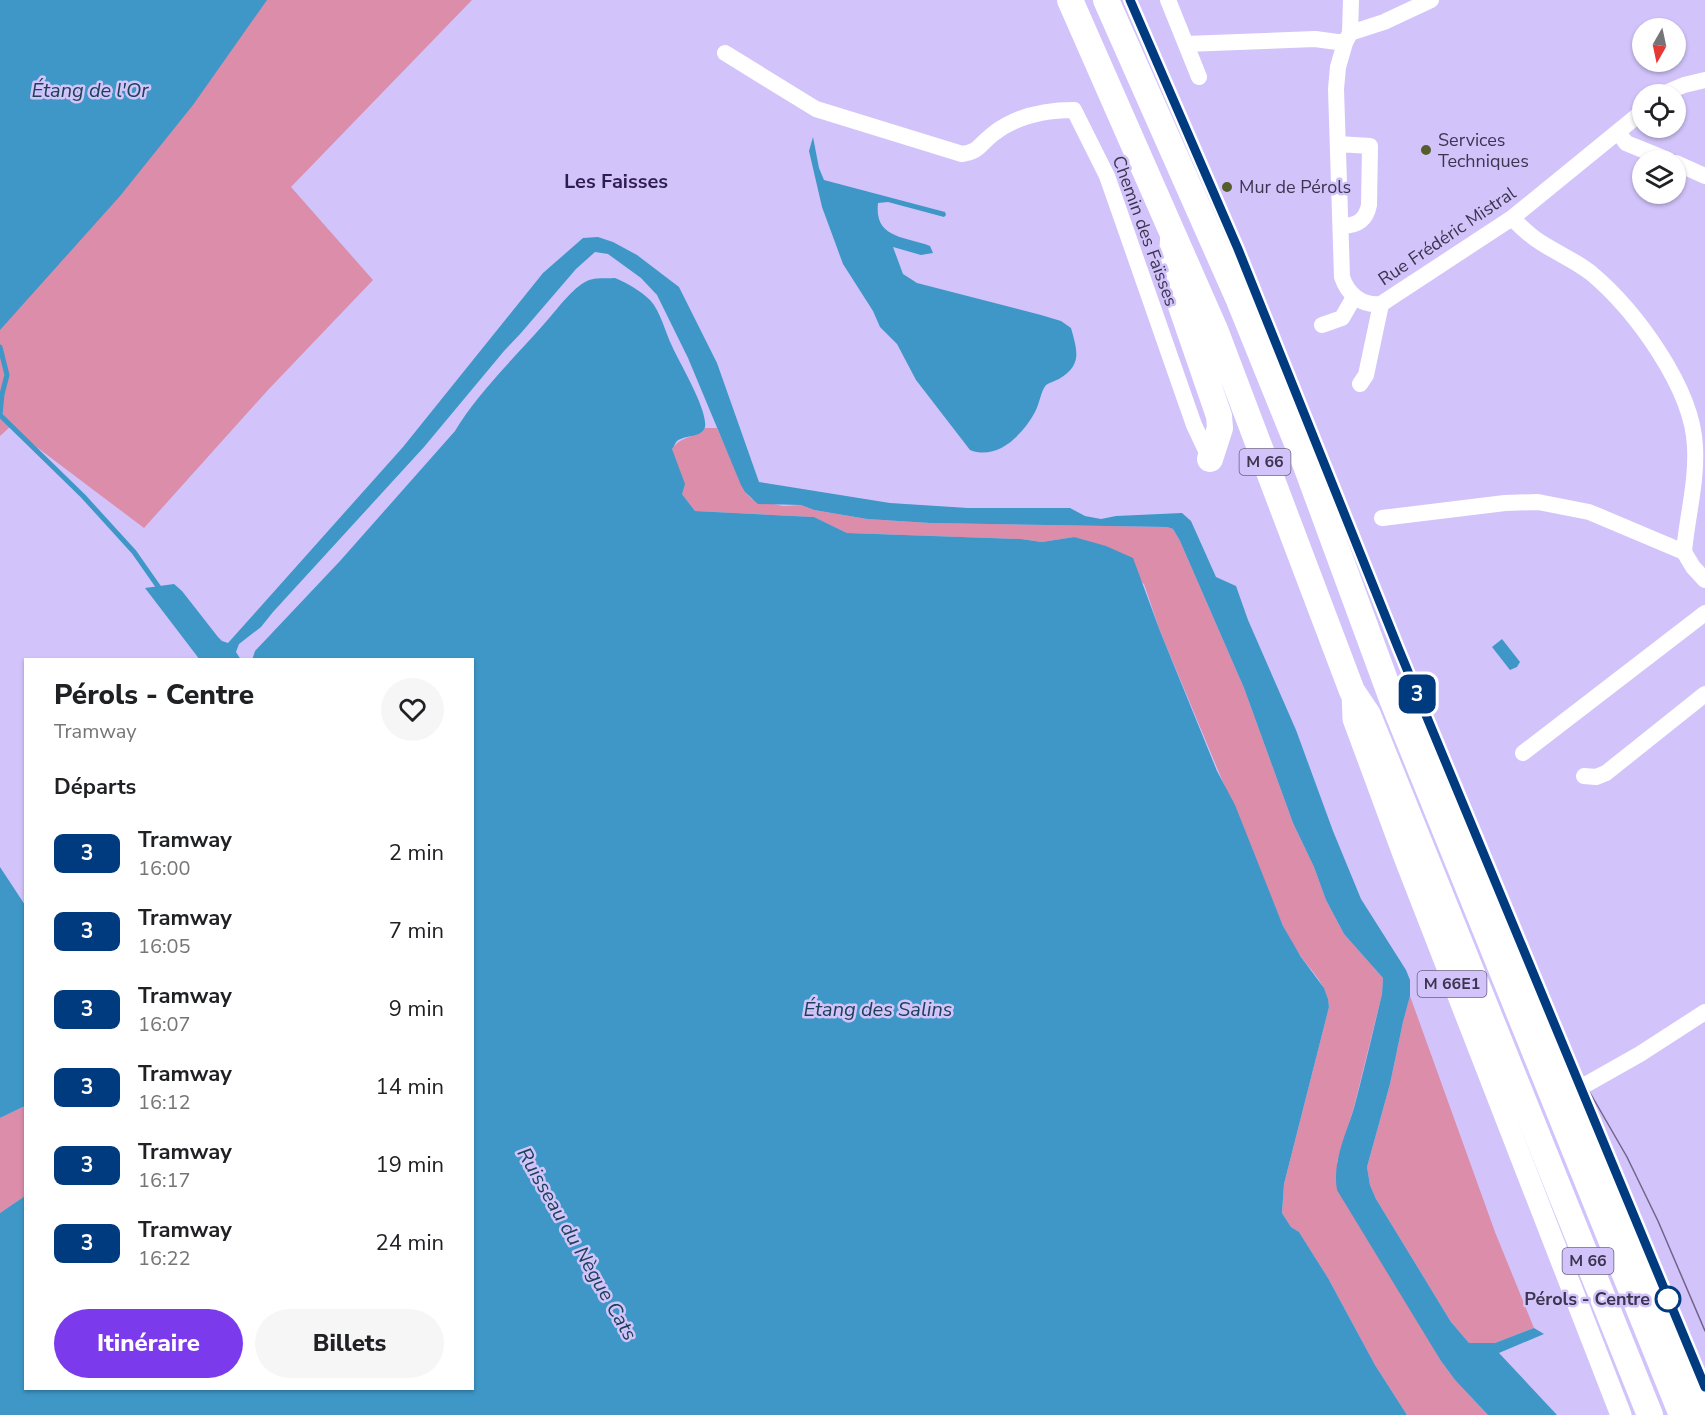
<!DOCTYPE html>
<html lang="fr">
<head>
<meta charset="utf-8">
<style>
  body { margin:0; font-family:"Nunito Sans",sans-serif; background:#f6f6f6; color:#202124; height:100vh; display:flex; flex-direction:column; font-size:22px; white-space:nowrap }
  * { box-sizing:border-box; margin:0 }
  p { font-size:20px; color:#757577 }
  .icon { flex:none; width:33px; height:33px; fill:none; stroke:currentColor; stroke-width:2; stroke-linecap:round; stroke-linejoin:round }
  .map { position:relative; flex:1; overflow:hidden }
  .drawer { position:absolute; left:24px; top:658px; width:450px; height:732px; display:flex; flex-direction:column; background:#fff; border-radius:0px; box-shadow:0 2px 4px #0004 }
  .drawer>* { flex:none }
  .badge { padding:0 12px; border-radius:9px; font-size:21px; line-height:39px }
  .needle { width:39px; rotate:189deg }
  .fabs { position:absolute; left:1632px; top:18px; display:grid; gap:12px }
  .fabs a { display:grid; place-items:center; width:54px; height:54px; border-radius:50%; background:#fff; box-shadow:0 2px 4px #0004; font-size:30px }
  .map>.badge { position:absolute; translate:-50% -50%; box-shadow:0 0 0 3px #fff }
  h2 { padding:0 30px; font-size:22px; line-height:54px }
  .round { display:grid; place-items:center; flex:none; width:63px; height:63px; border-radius:32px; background:#f6f6f6 }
  .headline { display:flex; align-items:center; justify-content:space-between; height:102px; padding:0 30px }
  h1 { font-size:28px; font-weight:800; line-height:45px }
  .button { display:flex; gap:12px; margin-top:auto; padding:12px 30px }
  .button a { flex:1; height:69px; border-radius:36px; background:#7c3aed; color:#fff; font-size:24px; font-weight:800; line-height:69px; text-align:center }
  .button a+a { background:#f6f6f6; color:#202124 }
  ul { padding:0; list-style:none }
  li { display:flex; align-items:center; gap:18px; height:78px; padding:0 30px }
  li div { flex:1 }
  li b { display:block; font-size:22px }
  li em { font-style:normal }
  li .badge { min-width:66px; font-weight:700; text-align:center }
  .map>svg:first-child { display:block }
  .green { fill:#db8daa }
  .water { fill:#3e97c7 }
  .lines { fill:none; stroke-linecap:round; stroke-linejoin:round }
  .stream { stroke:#3e97c7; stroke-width:5 }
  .minor { stroke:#fff; stroke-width:16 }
  .major { stroke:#fff; stroke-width:21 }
  .highway { stroke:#fff; stroke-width:26 }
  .tram { stroke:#6e6588; stroke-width:1.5 }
  .line-casing { stroke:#fff; stroke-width:14 }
  .line { stroke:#003b80; stroke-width:9 }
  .poi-dot { fill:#565d2c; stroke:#d2c4fa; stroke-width:2 }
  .stop-dot { fill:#fff; stroke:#003b80; stroke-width:3 }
  .labels { text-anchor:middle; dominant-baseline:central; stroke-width:5; stroke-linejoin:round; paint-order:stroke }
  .shield { fill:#d2c4fa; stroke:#696082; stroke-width:1.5 }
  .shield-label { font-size:16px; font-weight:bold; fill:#3c354f }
  .poi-label { font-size:18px; fill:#3c354f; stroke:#d2c4fa; text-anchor:start }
  .street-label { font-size:18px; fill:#3c354f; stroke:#d2c4fa }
  .stop-label { font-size:18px; font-weight:bold; fill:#3c354f; stroke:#d2c4fa; text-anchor:end }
  .water-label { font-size:20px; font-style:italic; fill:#1b4156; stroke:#d2c4fa }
  .neighbourhood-label { font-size:20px; font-weight:bold; fill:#2f1c51; stroke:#d2c4fa }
</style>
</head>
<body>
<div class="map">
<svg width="1705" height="1415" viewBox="0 0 1705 1415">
  <rect width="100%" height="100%" fill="#d2c4fa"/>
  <path class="green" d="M254 0H472L291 187 373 280 268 390 144 528 10 427 0 436V326Z
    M705 428H717L745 492 752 499 783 506 801 505 814 510 867 519 930 523 1167 527 1173 529 1180 541 1244 688 1293 823 1314 867 1326 900 1344 934 1383 978 1382 994 1354 1107 1337 1162 1404 1297 1441 1361 1455 1380 1488 1415H1407L1375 1365 1328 1278 1299 1232 1291 1227 1282 1213 1284 1184 1329 1007C1328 987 1314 974 1302 958 1295 948 1289 937 1283 926L1160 631 1144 584 1074 537 1042 542 1021 539 847 533 814 517 695 511 682 494 672 449C682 434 697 439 705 428Z
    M1410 996 1495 1232 1534 1328 1495 1343H1469L1451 1322 1376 1199 1370 1185 1367 1167 1390 1084 1403 1022Z
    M25 1106V1196L0 1213V1118Z"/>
  <path class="water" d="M0 0H267L193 105 120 196 0 330Z
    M813 137 819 168 824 180 945 212 946 215 944 217 888 202 878 203C874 239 905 236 930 246L933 253 921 255 893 247 903 274 917 283 1041 315 1061 321 1071 328C1077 350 1083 365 1059 379 1055 381 1051 382 1046 385 1040 393 1040 403 1035 412 1023 434 998 461 970 450L916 380 897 344 880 327 873 311 843 264 822 207 809 151Z
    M598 237 613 242 637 255 679 287 717 363 759 482 890 503 968 508H1070L1085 516 1101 519 1116 516 1182 513 1191 521 1216 577 1236 586 1248 620 1296 730 1333 831 1361 899 1406 970 1410 980V996L1403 1022 1390 1084 1367 1167 1370 1185 1376 1199 1451 1322 1469 1343H1495L1534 1328 1544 1334 1499 1353 1557 1415H1488L1455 1380 1441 1361 1337 1190C1332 1162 1346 1134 1354 1108 1364 1070 1373 1032 1382 994L1383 978 1344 934 1326 900 1314 867 1293 823 1244 688 1180 541 1173 529 1167 527 930 523 867 519 814 510 801 505 758 504 745 492 741 485 688 358 657 295 641 278 608 254 595 252 576 269 521 333 504 351 424 447 273 612 261 627 239 644 236 652 241 660H200L145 588 174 584 182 591 218 637 222 641 228 643 403 447 543 273 583 238Z
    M615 278C627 283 641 291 650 300 661 312 665 332 672 346 679 362 708 410 705 427 702 438 684 435 677 441 675 443 674 447 672 449L685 484 682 494 695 511 814 517 847 533 1021 539 1042 542 1074 537 1106 546 1133 558 1160 631 1217 771 1235 805 1283 926 1301 957 1324 988 1328 999 1329 1007 1284 1184 1282 1213 1291 1227 1299 1232 1328 1278 1375 1365 1407 1415H0V1213L25 1196 26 1389H472V660H252L255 651 340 561 455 431C476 395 516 356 544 324 556 311 572 288 587 281 595 277 606 279 615 278Z
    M1502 639 1520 662 1517 667 1510 670 1492 647Z
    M0 867 25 905V1106L0 1118Z"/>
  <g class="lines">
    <path class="stream" d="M0 347 7 375 2 394 0 415 83 496 134 552 162 592"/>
    <path class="minor" d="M1168 0 1199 77
      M1351 0 1350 33 1345 43 1338 67 1336 89 1342 277C1348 295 1362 306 1381 304L1512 218 1642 112
      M1350 33 1384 22 1431 0
      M1186 44 1315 39 1345 43
      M725 53 816 109 962 154C979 152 980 144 993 134 1016 116 1045 110 1074 110L1107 176 1194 425 1210 459
      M1663 94 1684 85 1705 80
      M1619 133 1626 143 1668 160
      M1338 144 1370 146 1369 205C1366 221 1356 226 1341 226
      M1676 163 1705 176
      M1512 218C1521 227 1530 236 1540 242 1557 253 1576 261 1591 273 1635 310 1693 388 1695 447 1697 482 1687 517 1684 552
      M1322 325 1342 318 1354 297
      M1360 384 1366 375 1381 304
      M1382 518 1505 503 1538 502 1589 512 1684 552 1693 567 1705 580
      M1523 753 1705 613
      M1584 776 1596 777 1606 773 1705 694
      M1571 1093 1640 1054 1705 1012"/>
    <path class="major" d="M1352 691 1353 719 1404 857 1621 1415
      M1392 699 1410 710 1542 1022 1703 1415"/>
    <path class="highway" d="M1070 0 1216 332 1352 691 1368 715 1650 1415
      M1106 0 1239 300 1305 463 1392 699 1682 1415
      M1173 240 1171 277 1219 416 1220 428 1210 459"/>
    <path class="tram" d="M1130 0 1238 249 1399 650 1705 1387
      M1589 1091 1627 1157 1658 1221 1705 1331"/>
  </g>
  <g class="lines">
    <defs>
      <path id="line" d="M1130 0 1238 249 1399 650 1705 1387"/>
    </defs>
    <use href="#line" class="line-casing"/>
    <use href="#line" class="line"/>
  </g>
  <g class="poi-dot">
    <circle cx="1426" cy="150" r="6"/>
    <circle cx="1227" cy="187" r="6"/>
  </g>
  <circle class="stop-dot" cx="1668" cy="1299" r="12"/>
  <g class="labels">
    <g class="shield">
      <rect x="1239.5" y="449" width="51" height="26" rx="4.5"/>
      <rect x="1417.5" y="971" width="69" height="26" rx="4.5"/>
      <rect x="1562.5" y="1248" width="51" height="26" rx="4.5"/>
    </g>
    <g class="shield-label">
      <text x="1265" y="462">M 66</text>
      <text x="1452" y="984">M 66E1</text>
      <text x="1588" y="1261">M 66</text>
    </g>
    <g class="poi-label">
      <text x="1438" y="140">Services<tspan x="1438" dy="21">Techniques</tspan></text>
      <text x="1239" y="187">Mur de Pérols</text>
    </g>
    <g class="street-label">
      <text transform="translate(1145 231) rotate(70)">Chemin des Faïsses</text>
      <text transform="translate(1447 236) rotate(-34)">Rue Frédéric Mistral</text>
    </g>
    <g class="stop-label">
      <text x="1650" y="1299">Pérols - Centre</text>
    </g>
    <g class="water-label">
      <text x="90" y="90">Étang de l'Or</text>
      <text x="878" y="1009">Étang des Salins</text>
      <text transform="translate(577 1244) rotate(60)">Ruisseau du Nègue Cats</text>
    </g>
    <g class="neighbourhood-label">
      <text x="616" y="181">Les Faisses</text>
    </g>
  </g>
</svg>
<div class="fabs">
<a><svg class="needle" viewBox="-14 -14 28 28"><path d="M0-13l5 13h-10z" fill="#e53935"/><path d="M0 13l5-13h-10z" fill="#757577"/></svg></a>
<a><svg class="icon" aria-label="locate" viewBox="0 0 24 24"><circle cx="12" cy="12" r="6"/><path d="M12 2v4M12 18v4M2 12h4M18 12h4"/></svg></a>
<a><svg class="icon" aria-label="layers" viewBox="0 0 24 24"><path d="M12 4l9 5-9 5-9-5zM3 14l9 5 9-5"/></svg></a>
</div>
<b class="badge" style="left:1417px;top:694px;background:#003b80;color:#fff">3</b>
<section class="drawer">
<div class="headline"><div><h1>Pérols - Centre</h1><p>Tramway</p></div><a class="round"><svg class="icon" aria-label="heart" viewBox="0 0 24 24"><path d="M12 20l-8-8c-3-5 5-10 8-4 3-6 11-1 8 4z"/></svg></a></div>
<h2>Départs</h2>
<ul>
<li><span class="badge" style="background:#003b80;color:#fff">3</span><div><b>Tramway</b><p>16:00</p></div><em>2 min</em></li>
<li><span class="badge" style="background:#003b80;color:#fff">3</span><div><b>Tramway</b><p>16:05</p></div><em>7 min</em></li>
<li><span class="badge" style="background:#003b80;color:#fff">3</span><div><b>Tramway</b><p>16:07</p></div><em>9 min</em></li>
<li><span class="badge" style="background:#003b80;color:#fff">3</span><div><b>Tramway</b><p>16:12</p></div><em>14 min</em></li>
<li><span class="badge" style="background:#003b80;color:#fff">3</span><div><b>Tramway</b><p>16:17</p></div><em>19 min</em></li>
<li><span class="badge" style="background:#003b80;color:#fff">3</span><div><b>Tramway</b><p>16:22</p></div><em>24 min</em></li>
</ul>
<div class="button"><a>Itinéraire</a><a>Billets</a></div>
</section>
</div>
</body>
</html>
